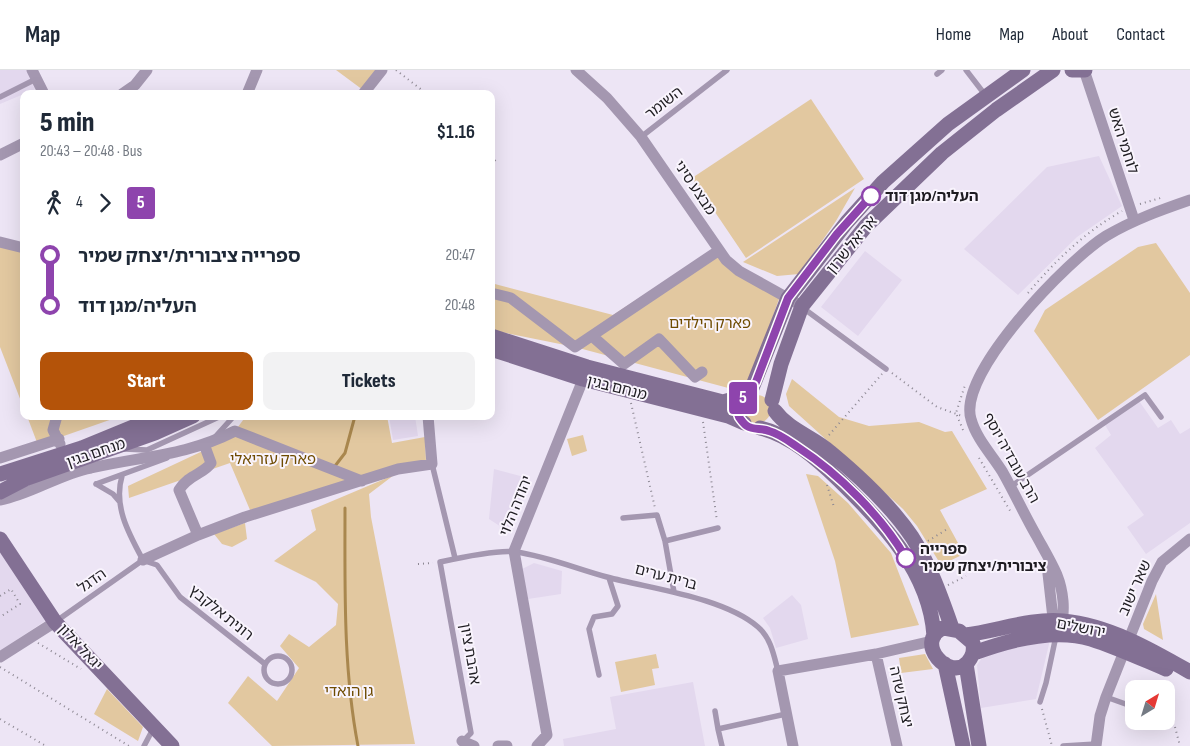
<!DOCTYPE html>
<html lang="en">
<head>
<meta charset="utf-8">
<style>
  body { margin:0; font-family:"Sofia Sans Condensed","Noto Sans Hebrew",sans-serif; background:#f2f2f3; color:#1f2937; height:100vh; display:flex; flex-direction:column; font-size:19px; white-space:nowrap }
  * { box-sizing:border-box; margin:0 }
  p { font-size:16px; color:#747a83 }
  .icon { flex:none; width:28px; height:28px; fill:none; stroke:currentColor; stroke-width:2; stroke-linecap:round; stroke-linejoin:round }
  .map { position:relative; flex:1; overflow:hidden }
  .sheet { position:absolute; left:20px; top:20px; width:475px; height:330px; display:flex; flex-direction:column; background:#fff; border-radius:10px; box-shadow:0 5px 20px #0002 }
  .sheet>* { flex:none }
  .badge { padding:0 10px; border-radius:4px; font-size:18px; line-height:32px }
  .needle { width:32px; rotate:38deg }
  .tools { position:absolute; left:1125px; top:610px; display:grid; gap:10px }
  .tools a { display:grid; place-items:center; width:50px; height:50px; border-radius:10px; background:#fff; box-shadow:0 5px 20px #0002; font-size:25px }
  .map>.badge { position:absolute; translate:-50% -50%; box-shadow:0 0 0 2px #fff }
  .legs { display:flex; align-items:center; gap:8px; height:55px; padding:0 20px; font-size:16px }
  .legs p { margin-inline-start:auto }
  .headline { display:flex; align-items:center; justify-content:space-between; height:85px; padding:0 20px }
  h1 { font-size:28px; font-weight:800; line-height:38px }
  .primary-button { display:flex; gap:10px; margin-top:auto; padding:10px 20px }
  .primary-button a { flex:1; height:58px; border-radius:10px; background:#b45309; color:#fff; font-size:20px; font-weight:800; line-height:58px; text-align:center }
  .primary-button a+a { background:#f2f2f3; color:#1f2937 }
  ul { padding:0 20px; list-style:none }
  li { display:flex; align-items:center; gap:18px; height:50px; font-size:19px }
  li i { display:grid; place-items:center; width:8px; height:100%; margin:0 6px; background:currentColor }
  li i::after { content:''; width:12px; height:12px; margin:-6px; border:4px solid; border-radius:50%; background:#fff }
  li p { margin-inline-start:auto }
  li:first-child i { background:linear-gradient(#0000 50%,currentColor 0) }
  li:last-child i { background:linear-gradient(currentColor 50%,#0000 0) }
  header { display:flex; align-items:center; gap:30px; box-sizing:border-box; height:70px; padding:0 25px; background:#fff; border-bottom:1px solid #e0e1e3 }
  header strong { font-size:24px }
  nav { display:flex; gap:28px; margin-inline-start:auto; font-size:18px }
  .map>svg:first-child { display:block }
  .built { fill:#e3d8ee }
  .green { fill:#e2c8a0 }
  .lines { fill:none; stroke-linecap:round; stroke-linejoin:round }
  .stream { stroke:#a9874e; stroke-width:3 }
  .path { stroke:#8d8893; stroke-width:2; stroke-dasharray:1 4; stroke-linecap:butt }
  .lane { stroke:#a497b0; stroke-width:5.5 }
  .street { stroke:#a497b0; stroke-width:11 }
  .secondary { stroke:#837094; stroke-width:15 }
  .line-1-casing { stroke:#fff; stroke-width:11 }
  .line-1 { stroke:#8e44ad; stroke-width:8 }
  .stop-1-dot { fill:#fff; stroke:#8e44ad; stroke-width:2.5 }
  .labels { text-anchor:middle; dominant-baseline:central; stroke-width:4; stroke-linejoin:round; paint-order:stroke }
  .street-label { font-size:15px; fill:#1e1c21; stroke:#f9f4fd }
  .stop-label { font-size:15px; font-weight:bold; fill:#1e1c21; stroke:#f9f4fd; text-anchor:start }
  .park-label { font-size:15px; fill:#6e4b00; stroke:#f9f4fd }
</style>
</head>
<body>
<header>
<strong>Map</strong>
<nav><a>Home</a><a>Map</a><a>About</a><a>Contact</a></nav>
</header>
<div class="map">
<svg width="1190" height="676" viewBox="0 0 1190 676">
  <rect width="100%" height="100%" fill="#ede5f5"/>
  <path class="built" d="M0 0H28L38 18 0 34Z
    M1099 86 1122 136 1077 167 1018 225 964 179 1047 97Z
    M865 181 902 210 858 266 821 237Z
    M1139 331 1158 358 1171 350 1180 364 1190 358V453L1146 484 1127 457 1144 445 1095 378 1111 365 1105 355Z
    M389 346H415L418 366 393 370Z
    M494 399 528 408 509 462 489 449Z
    M0 482 45 551 0 581Z
    M534 493 562 501 561 524 528 529 522 499Z
    M792 525 801 535 808 569 776 578 770 558 763 548Z
    M1050 570 1036 629 981 638 977 595 984 585Z
    M693 612 705 676H564L563 669 616 659 610 627Z"/>
  <path class="green" d="M336 0H379L363 20Z
    M811 29 864 109 746 188 692 108Z
    M855 118 836 151 799 204 777 206 743 192Z
    M1156 173 1190 223V285L1098 350 1034 261 1045 240 1138 177Z
    M0 175 24 182V339L0 277Z
    M713 180 779 229 749 313 732 319 575 277 491 260V213L613 245Z
    M792 309 839 347 869 356 919 352 945 362 952 361 987 419 940 440 964 484 941 495 917 456 903 439 789 336 786 324Z
    M743 339a14 14 0 1 1 28 0a14 14 0 1 1-28 0Z
    M27 346H121L38 375Z
    M246 346H387L392 373 425 367 426 391 250 440 230 393 129 428 128 416 207 379 235 361Z
    M583 365 587 381 572 386 567 369Z
    M806 404 818 406 848 433 891 483 919 555 851 568 835 491Z
    M394 405 369 424 371 447 415 674 272 676 228 633 248 606 277 631 299 598 280 576 289 564 309 577 336 555 338 534 316 512 274 491 316 460 311 440Z
    M245 453 247 469 232 477 222 474 214 464Z
    M1156 524 1163 570 1144 559 1143 554Z
    M656 584 659 598 652 599 655 615 621 622 615 592Z
    M925 584 933 599 901 603 899 588Z
    M107 619 143 657 138 671 94 644Z"/>
  <g class="lines">
    <path class="stream" d="M335 396 345 383 355 346
      M345 438C345 517 343 598 358 676"/>
    <path class="path" d="M396 0 427 24
      M491 87 498 93
      M1140 134 1164 127
      M1028 223C1055 191 1085 162 1122 141
      M892 303 937 337 962 346
      M631 333 655 438
      M703 352 717 451
      M963 360 956 343 965 315
      M829 365 882 304
      M979 388 1012 444
      M827 415 834 437
      M928 471 949 458
      M418 494 433 493
      M948 515 966 506
      M0 526 11 519 20 534 0 547
      M38 573 81 599
      M0 597 129 676
      M1042 639 1052 676
      M0 649 46 676
      M1175 657 1180 676"/>
    <path class="lane" d="M966 0 986 26
      M937 4 942 0
      M0 27 36 9
      M641 67 727 0
      M491 170 492 169
      M803 238 886 299
      M216 366 234 346
      M124 379 147 380 221 346
      M432 394 455 488
      M122 406C113 436 129 464 143 490
      M96 414 167 388
      M96 414 113 424 119 431
      M1010 417 1145 325 1161 347
      M623 448 657 445 665 471 674 522
      M665 471 718 458
      M145 491 157 495 180 527 265 594
      M55 552 143 490
      M264 600a14 14 0 1 1 28 0a14 14 0 1 1-28 0Z
      M599 605 589 559 594 547 612 544 618 536 609 508
      M1106 627 1134 637
      M1040 632 1046 613 1056 566
      M715 641 718 659
      M1166 648 1172 650
      M462 672 471 663 440 492C458 488 499 479 516 482 546 486 577 499 607 507 651 519 723 527 758 557 771 568 774 586 778 601
      M144 676 153 659
      M722 676 718 659 786 644
      M1063 676 1096 674"/>
    <path class="street" d="M32 0 44 24
      M576 0 607 28 641 67 726 190 739 201 802 236
      M1084 0 1134 150
      M122 24 135 15 147 0
      M247 24 257 0
      M363 24 382 0
      M0 85 24 73
      M0 172 24 178
      M491 223 511 228 575 277 718 181
      M592 266 624 294 659 269 695 307 702 302
      M57 346 53 360 60 374
      M0 388 59 369
      M0 430C32 424 59 404 91 398 143 386 186 386 235 361L362 411
      M198 465 179 420C189 404 204 404 211 393L204 374
      M143 490 198 465 245 447 398 399 432 394 428 346
      M1050 492 1048 504 1054 557
      M1060 557C1066 542 1063 520 1057 505 1051 491 1043 478 1036 465 1024 444 1014 422 1002 401 992 385 976 368 971 349 957 303 1069 189 1106 166 1133 150 1161 140 1190 130
      M876 584 897 676
      M0 587 55 552
      M462 671 474 676
      M498 676H507
      M537 676 547 665 514 481 586 302
      M793 676 778 601 876 584 932 571
      M1096 676 1100 646 1106 627 1152 511 1162 492 1190 469"/>
    <path class="secondary" d="M1072 0H1085
      M491 266 587 297 723 332 744 326
      M491 279 583 309 728 346 744 353
      M750 323 788 228 847 152 883 112 948 54 1023 0
      M772 330 781 294 802 236 866 156 942 83 996 40 1053 0
      M775 341C789 360 813 367 830 382 859 406 891 436 912 467 930 495 941 527 952 558
      M760 358C790 365 817 389 839 410 882 452 930 502 934 566
      M0 404 82 378 160 346
      M0 422 25 409 155 363 193 346
      M0 469 55 552 172 676
      M943 558 959 561 973 573C974 581 973 586 968 592 950 613 913 572 943 558Z
      M965 565C997 561 1031 548 1063 551 1108 555 1152 580 1190 602
      M974 583C1009 570 1054 558 1091 569 1116 577 1142 589 1166 599
      M945 594 963 676
      M966 594 979 676"/>
  </g>
  <g class="lines">
    <defs>
      <path id="line-1" d="M871 126 837 164 788 228 756 312C750 323 733 333 739 347 741 350 744 354 747 356 753 360 762 358 769 361 780 364 790 372 799 378 839 404 882 447 906 488"/>
    </defs>
    <use href="#line-1" class="line-1-casing"/>
    <use href="#line-1" class="line-1"/>
  </g>
  <g class="stop-1-dot">
    <circle cx="871" cy="126" r="9"/>
    <circle cx="906" cy="488" r="9"/>
  </g>
  <g class="labels">
    <g class="street-label">
      <text transform="translate(664 33) rotate(-38)">השומר</text>
      <text transform="translate(1123 71) rotate(72)">לוחמי האש</text>
      <text transform="translate(695 118) rotate(56)">מבצע סיני</text>
      <text transform="translate(852 175) rotate(-50)">אריאל שרון</text>
      <text transform="translate(617 318) rotate(14)">מנחם בגין</text>
      <text transform="translate(96 383) rotate(-19)">מנחם בגין</text>
      <text transform="translate(1011 388) rotate(61)">הרב עובדיה יוסף</text>
      <text transform="translate(516 436) rotate(-68)">יהודה הלוי</text>
      <text transform="translate(666 507) rotate(15)">ברית ערים</text>
      <text transform="translate(92 511) rotate(-35)">הדגל</text>
      <text transform="translate(1135 518) rotate(-66)">שאר ישוב</text>
      <text transform="translate(221 543) rotate(39)">רונית אלקבץ</text>
      <text transform="translate(1081 558) rotate(11)">ירושלים</text>
      <text transform="translate(80 577) rotate(47)">יגאל אלון</text>
      <text transform="translate(470 584) rotate(80)">אהבת ציון</text>
      <text transform="translate(901 627) rotate(77)">יצחק שדה</text>
    </g>
    <g class="stop-label">
      <text x="885" y="126">העליה/מגן דוד</text>
      <text x="920" y="479">ספרייה<tspan x="920" dy="17">ציבורית/יצחק שמיר</tspan></text>
    </g>
    <g class="park-label">
      <text x="710" y="253">פארק הילדים</text>
      <text x="273" y="389">פארק עזריאלי</text>
      <text x="349" y="621">גן הואדי</text>
    </g>
  </g>
</svg>
<div class="tools">
<a><svg class="needle" viewBox="-14 -14 28 28"><path d="M0-13l5 13h-10z" fill="#e53935"/><path d="M0 13l5-13h-10z" fill="#747a83"/></svg></a>
</div>
<b class="badge" style="left:743px;top:328px;background:#8e44ad;color:#fff">5</b>
<section class="sheet">
<div class="headline"><div><h1>5 min</h1><p>20:43 – 20:48 · Bus</p></div><b>$1.16</b></div>
<div class="legs"><svg class="icon" aria-label="walk" viewBox="0 0 24 24"><circle cx="13" cy="4" r="2"/><path d="M13 8l-2 6 4 7M11 14l-3 7M7 12l3-4h3l4 4"/></svg>4<svg class="icon" aria-label="forward" viewBox="0 0 24 24"><path d="M9 5l7 7-7 7"/></svg><b class="badge" style="background:#8e44ad;color:#fff">5</b></div>
<ul>
<li><i style="color:#8e44ad"></i><b>ספרייה ציבורית/יצחק שמיר</b><p>20:47</p></li>
<li><i style="color:#8e44ad"></i><b>העליה/מגן דוד</b><p>20:48</p></li>
</ul>
<div class="primary-button"><a>Start</a><a>Tickets</a></div>
</section>
</div>
</body>
</html>
